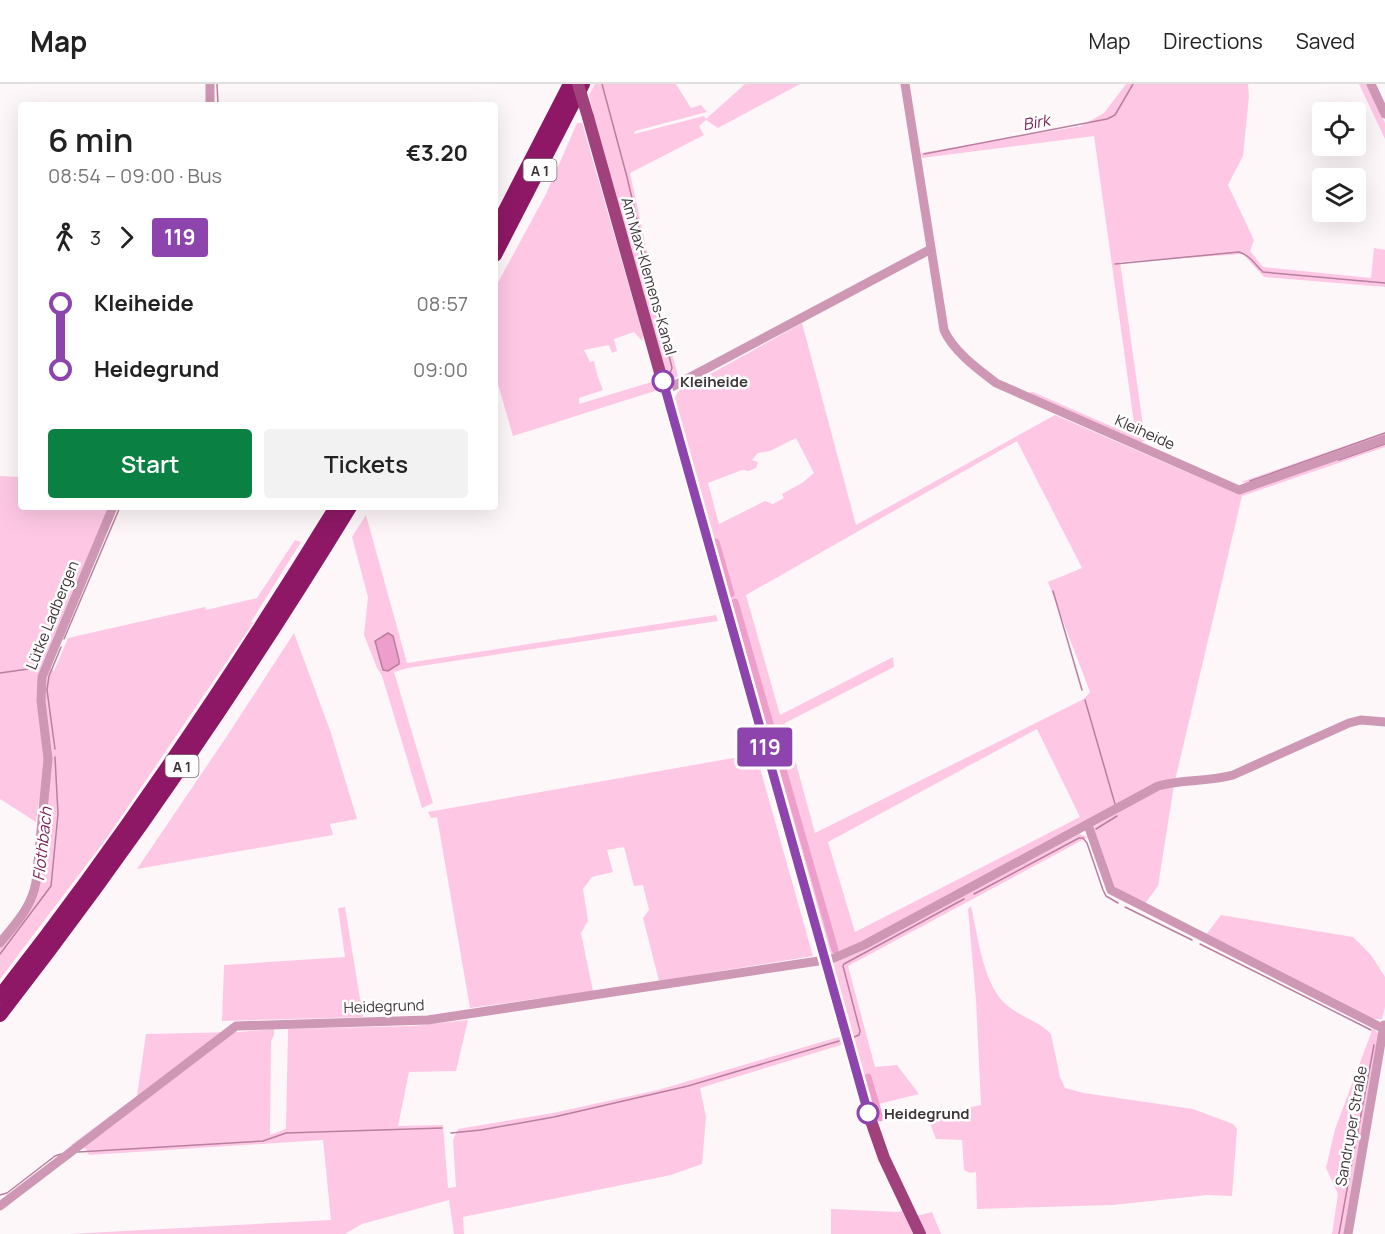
<!DOCTYPE html>
<html lang="en">
<head>
<meta charset="utf-8">
<style>
  body { margin:0; font-family:Manrope,sans-serif; background:#f2f2f2; color:#222; height:100vh; display:flex; flex-direction:column; font-size:22px; white-space:nowrap }
  * { box-sizing:border-box; margin:0 }
  p { font-size:20px; color:#767676 }
  .icon { flex:none; width:33px; height:33px; fill:none; stroke:currentColor; stroke-width:2; stroke-linecap:round; stroke-linejoin:round }
  .map { position:relative; flex:1; overflow:hidden }
  .drawer { position:absolute; left:18px; top:18px; width:480px; height:408px; display:flex; flex-direction:column; background:#fff; border-radius:6px; box-shadow:0 6px 24px #0002 }
  .drawer>* { flex:none }
  .badge { padding:0 12px; border-radius:4px; font-size:21px; line-height:39px }
  .fabs { position:absolute; left:1312px; top:18px; display:grid; gap:12px }
  .fabs a { display:grid; place-items:center; width:54px; height:54px; border-radius:6px; background:#fff; box-shadow:0 6px 24px #0002; font-size:30px }
  .map>.badge { position:absolute; translate:-50% -50%; box-shadow:0 0 0 3px #fff }
  .legs { display:flex; align-items:center; gap:9px; height:66px; padding:0 30px; font-size:20px }
  .legs p { margin-inline-start:auto }
  .head { display:flex; align-items:center; justify-content:space-between; height:102px; padding:0 30px }
  h1 { font-size:33px; font-weight:600; line-height:45px }
  .primary-button { display:flex; gap:12px; margin-top:auto; padding:12px 30px }
  .primary-button a { flex:1; height:69px; border-radius:6px; background:#0b8043; color:#fff; font-size:24px; font-weight:600; line-height:69px; text-align:center }
  .primary-button a+a { background:#f2f2f2; color:#222 }
  ul { padding:0 30px; list-style:none }
  li { display:flex; align-items:center; gap:21px; height:66px; font-size:22px }
  li i { display:grid; place-items:center; width:9px; height:100%; margin:0 8px; background:currentColor }
  li i::after { content:''; width:15px; height:15px; margin:-8px; border:4px solid; border-radius:50%; background:#fff }
  li p { margin-inline-start:auto }
  li:first-child i { background:linear-gradient(#0000 50%,currentColor 0) }
  li:last-child i { background:linear-gradient(currentColor 50%,#0000 0) }
  header { display:flex; align-items:center; gap:36px; box-sizing:border-box; height:84px; padding:0 30px; background:#fff; border-bottom:2px solid #e0e0e0 }
  header strong { font-size:28px }
  nav { display:flex; gap:33px; margin-inline-start:auto; font-size:21px }
  .map>svg:first-child { display:block }
  .green { fill:#fec8e4; fill-rule:evenodd }
  .water { fill:#ee9eca; stroke:#ba7e9e; stroke-width:1.5 }
  .lines { fill:none; stroke-linecap:round; stroke-linejoin:round }
  .stream { stroke:#ba7e9e; stroke-width:1.5 }
  .canal { stroke:#ee9eca; stroke-width:7 }
  .minor { stroke:#ce97b4; stroke-width:9 }
  .major { stroke:#a1417b; stroke-width:12 }
  .highway { stroke:#8e1866; stroke-width:14 }
  .major-bridge { stroke:#a1417b; stroke-width:12 }
  .line-1-casing { stroke:#fff; stroke-width:14 }
  .line-1 { stroke:#8e44ad; stroke-width:9 }
  .stop-1-dot { fill:#fff; stroke:#8e44ad; stroke-width:3 }
  .labels { text-anchor:middle; dominant-baseline:central; stroke-width:5; stroke-linejoin:round; paint-order:stroke }
  .shield { fill:#fff; stroke:#797174; stroke-width:1.5 }
  .shield-label { font-size:14px; font-weight:bold; fill:#3f3439 }
  .street-label { font-size:15px; fill:#3f3439; stroke:#fff }
  .stop-label { font-size:15px; font-weight:bold; fill:#3f3439; stroke:#fff; text-anchor:start }
  .water-label { font-size:16px; font-style:italic; fill:#7c215a; stroke:#fff }
</style>
</head>
<body>
<header>
<strong>Map</strong>
<nav><a>Map</a><a>Directions</a><a>Saved</a></nav>
</header>
<div class="map">
<svg width="1385" height="1150" viewBox="0 0 1385 1150">
  <rect width="100%" height="100%" fill="#fdf7fa"/>
  <path class="green" d="M595 0H676L691 24 701 21 707 28 635 47 634 50 704 32 706 35 745 0H800L718 44 706 36 699 42 704 51 630 89 656 208 678 292 672 295 666 292 597 47 589 11Z
    M1126 0H1248L1249 12 1243 72 1228 101 1254 156 1250 167 1263 183 1371 194 1374 164 1385 166V203L1264 193 1243 170 1120 178 1145 356 1141 359 1027 309 1033 308 1136 353 1094 52 922 74 921 69 1081 42 1104 29Z
    M1359 0H1367L1385 39V55Z
    M577 39H582L643 251 642 257 634 248 614 255 617 267 612 269 609 261 584 266 590 278 594 277 597 290 603 306 579 314V320L655 297 658 306 513 352 495 290V204L546 110Z
    M802 239 856 441 1055 331 1235 409 1385 358V363L1242 412 1174 701 1158 802 1144 821 1115 803 1093 743 1119 728 1117 721 855 861 832 871 827 867 674 318C676 305 685 303 696 298ZM796 354 814 389 802 399 782 410 784 414 773 420 765 417 719 440 708 399 742 386 749 387 756 384 758 378 752 376 758 369 770 367ZM1017 357 1082 484 1048 498 1090 608 1084 615 815 749 785 639 894 583 893 573 780 631 746 511ZM1037 645 1080 733 855 848 828 758Z
    M1385 348V351L1248 399 1241 398Z
    M0 392 21 393V423H110L42 584 45 657 41 717 39 716 36 738 0 715Z
    M366 431 407 579 716 531 718 537 408 584 394 588 433 719 422 724 382 592 377 584 364 551 368 513 352 453Z
    M295 456 301 458 251 538 253 539 106 755 0 895V861L29 825 49 686 42 609 48 581 54 587 68 554 205 523 206 526 257 514Z
    M294 549 331 649 357 735 330 740 333 751 137 785 225 655Z
    M756 670 813 872 659 897 643 834 649 826 643 801 634 802 624 763 607 766 613 788 592 793 583 805 588 837 581 849 593 907 470 924 437 733 431 734 428 728Z
    M1079 750 1088 753 848 882 875 983 897 981 919 1010 871 1022 833 880Z
    M971 822C978 851 983 903 1008 922 1021 933 1040 938 1051 950L1060 993 1065 1004 1084 1009 1193 1025 1233 1040 1237 1045 1232 1112 1208 1111 1113 1121 977 1125 976 1088 970 1089 964 1086 962 1056 936 1055 927 1032 981 1021 976 916 968 825Z
    M345 823 363 933 222 937 224 881 345 873 338 824Z
    M1221 831 1353 853 1371 871 1385 893V923L1382 935H1371L1205 852Z
    M468 936 456 987 409 988 398 1042 443 1041 448 1104 456 1103 453 1056 458 1045 553 1029 658 1006 842 952 844 960 700 1004 706 1033 702 1080 671 1091 463 1133 464 1150H454L449 1116 362 1140 345 1150H69L331 1136 323 1056 89 1071 86 1065 71 1061 137 1012 146 950 238 948 274 945V951L271 957 270 1051 286 1045 288 945 413 942Z
    M1373 944 1379 950 1344 1150H1332L1338 1110 1326 1084 1335 1045Z
    M831 1125 898 1128 904 1126 913 1150H831Z
    M932 1128 941 1150H925L916 1132Z"/>
  <path class="water" d="M388 549 393 552 399 576V580L388 587 383 586 375 557Z"/>
  <g class="lines">
    <path class="stream" d="M217 0 218 21
      M602 0 627 93 672 284 670 289
      M924 70 1107 35 1115 31 1133 0
      M1115 180 1239 168C1251 172 1254 180 1263 188L1385 199
      M1339 376 1385 360
      M1250 397 1385 349
      M1053 507 1082 606
      M64 555 120 423
      M0 589 35 584
      M1085 616 1115 720
      M55 665 47 606 49 592 61 563
      M1096 745 1117 732
      M974 810 1079 754H1083L1087 759 1103 806 1106 812 1118 819
      M1125 823 1192 856
      M1200 860 1371 946
      M0 870 51 802 58 730 55 673
      M854 953 859 951 860 947 843 882 844 880 964 815
      M451 1049 481 1046 554 1033 688 1002 839 957
      M1357 1052 1374 961
      M78 1068 263 1057 286 1049 442 1044
      M0 1111 7 1109 55 1072 61 1070
      M1339 1150 1355 1061"/>
    <path class="canal" d="M716 458 731 510
      M735 518 835 866
      M868 993 880 1034"/>
    <path class="minor" d="M210 0V21
      M905 0 944 246C953 267 978 285 996 299L1239 406 1385 355
      M1371 0 1385 30
      M666 306 931 165
      M1088 741 1111 806 1384 945
      M0 859C15 840 32 823 36 798L48 675 41 617 42 593 113 423
      M0 1122 236 942 428 936 832 875 864 861 1158 702C1183 695 1208 698 1233 691L1349 639 1361 636 1385 638
      M1348 1150 1384 941"/>
    <path class="major" d="M588 33 870 1034 884 1074 920 1150"/>
    <path class="highway" d="M495 146 570 0
      M495 171 583 0
      M0 912C122 756 233 591 336 423
      M0 931C126 769 243 598 350 423"/>
    <path class="major-bridge" d="M578 0 588 33"/>
  </g>
  <g class="lines">
    <defs>
      <path id="line-1" d="M663 297 868 1029"/>
    </defs>
    <use href="#line-1" class="line-1-casing"/>
    <use href="#line-1" class="line-1"/>
  </g>
  <g class="stop-1-dot">
    <circle cx="663" cy="297" r="10"/>
    <circle cx="868" cy="1029" r="10"/>
  </g>
  <g class="labels">
    <g class="shield">
      <rect x="523.5" y="75" width="33" height="22" rx="4.5"/>
      <rect x="165.5" y="671" width="33" height="22" rx="4.5"/>
    </g>
    <g class="shield-label">
      <text x="540" y="86">A 1</text>
      <text x="182" y="682">A 1</text>
    </g>
    <g class="street-label">
      <text transform="translate(649 192) rotate(74)">Am Max-Klemens-Kanal</text>
      <text transform="translate(1145 348) rotate(24)">Kleiheide</text>
      <text transform="translate(52 531) rotate(-68)">Lütke Ladbergen</text>
      <text transform="translate(384 922) rotate(-2)">Heidegrund</text>
      <text transform="translate(1351 1042) rotate(-80)">Sandruper Straße</text>
    </g>
    <g class="stop-label">
      <text x="680" y="297">Kleiheide</text>
      <text x="884" y="1029">Heidegrund</text>
    </g>
    <g class="water-label">
      <text transform="translate(1036 38) rotate(-11)">Birk</text>
      <text transform="translate(42 760) rotate(-84)">Flothbach</text>
    </g>
  </g>
</svg>
<div class="fabs">
<a><svg class="icon" aria-label="locate" viewBox="0 0 24 24"><circle cx="12" cy="12" r="6"/><path d="M12 2v4M12 18v4M2 12h4M18 12h4"/></svg></a>
<a><svg class="icon" aria-label="layers" viewBox="0 0 24 24"><path d="M12 4l9 5-9 5-9-5zM3 14l9 5 9-5"/></svg></a>
</div>
<b class="badge" style="left:765px;top:663px;background:#8e44ad;color:#fff">119</b>
<section class="drawer">
<div class="head"><div><h1>6 min</h1><p>08:54 – 09:00 · Bus</p></div><b>€3.20</b></div>
<div class="legs"><svg class="icon" aria-label="walk" viewBox="0 0 24 24"><circle cx="13" cy="4" r="2"/><path d="M13 8l-2 6 4 7M11 14l-3 7M7 12l3-4h3l4 4"/></svg>3<svg class="icon" aria-label="forward" viewBox="0 0 24 24"><path d="M9 5l7 7-7 7"/></svg><b class="badge" style="background:#8e44ad;color:#fff">119</b></div>
<ul>
<li><i style="color:#8e44ad"></i><b>Kleiheide</b><p>08:57</p></li>
<li><i style="color:#8e44ad"></i><b>Heidegrund</b><p>09:00</p></li>
</ul>
<div class="primary-button"><a>Start</a><a>Tickets</a></div>
</section>
</div>
</body>
</html>
